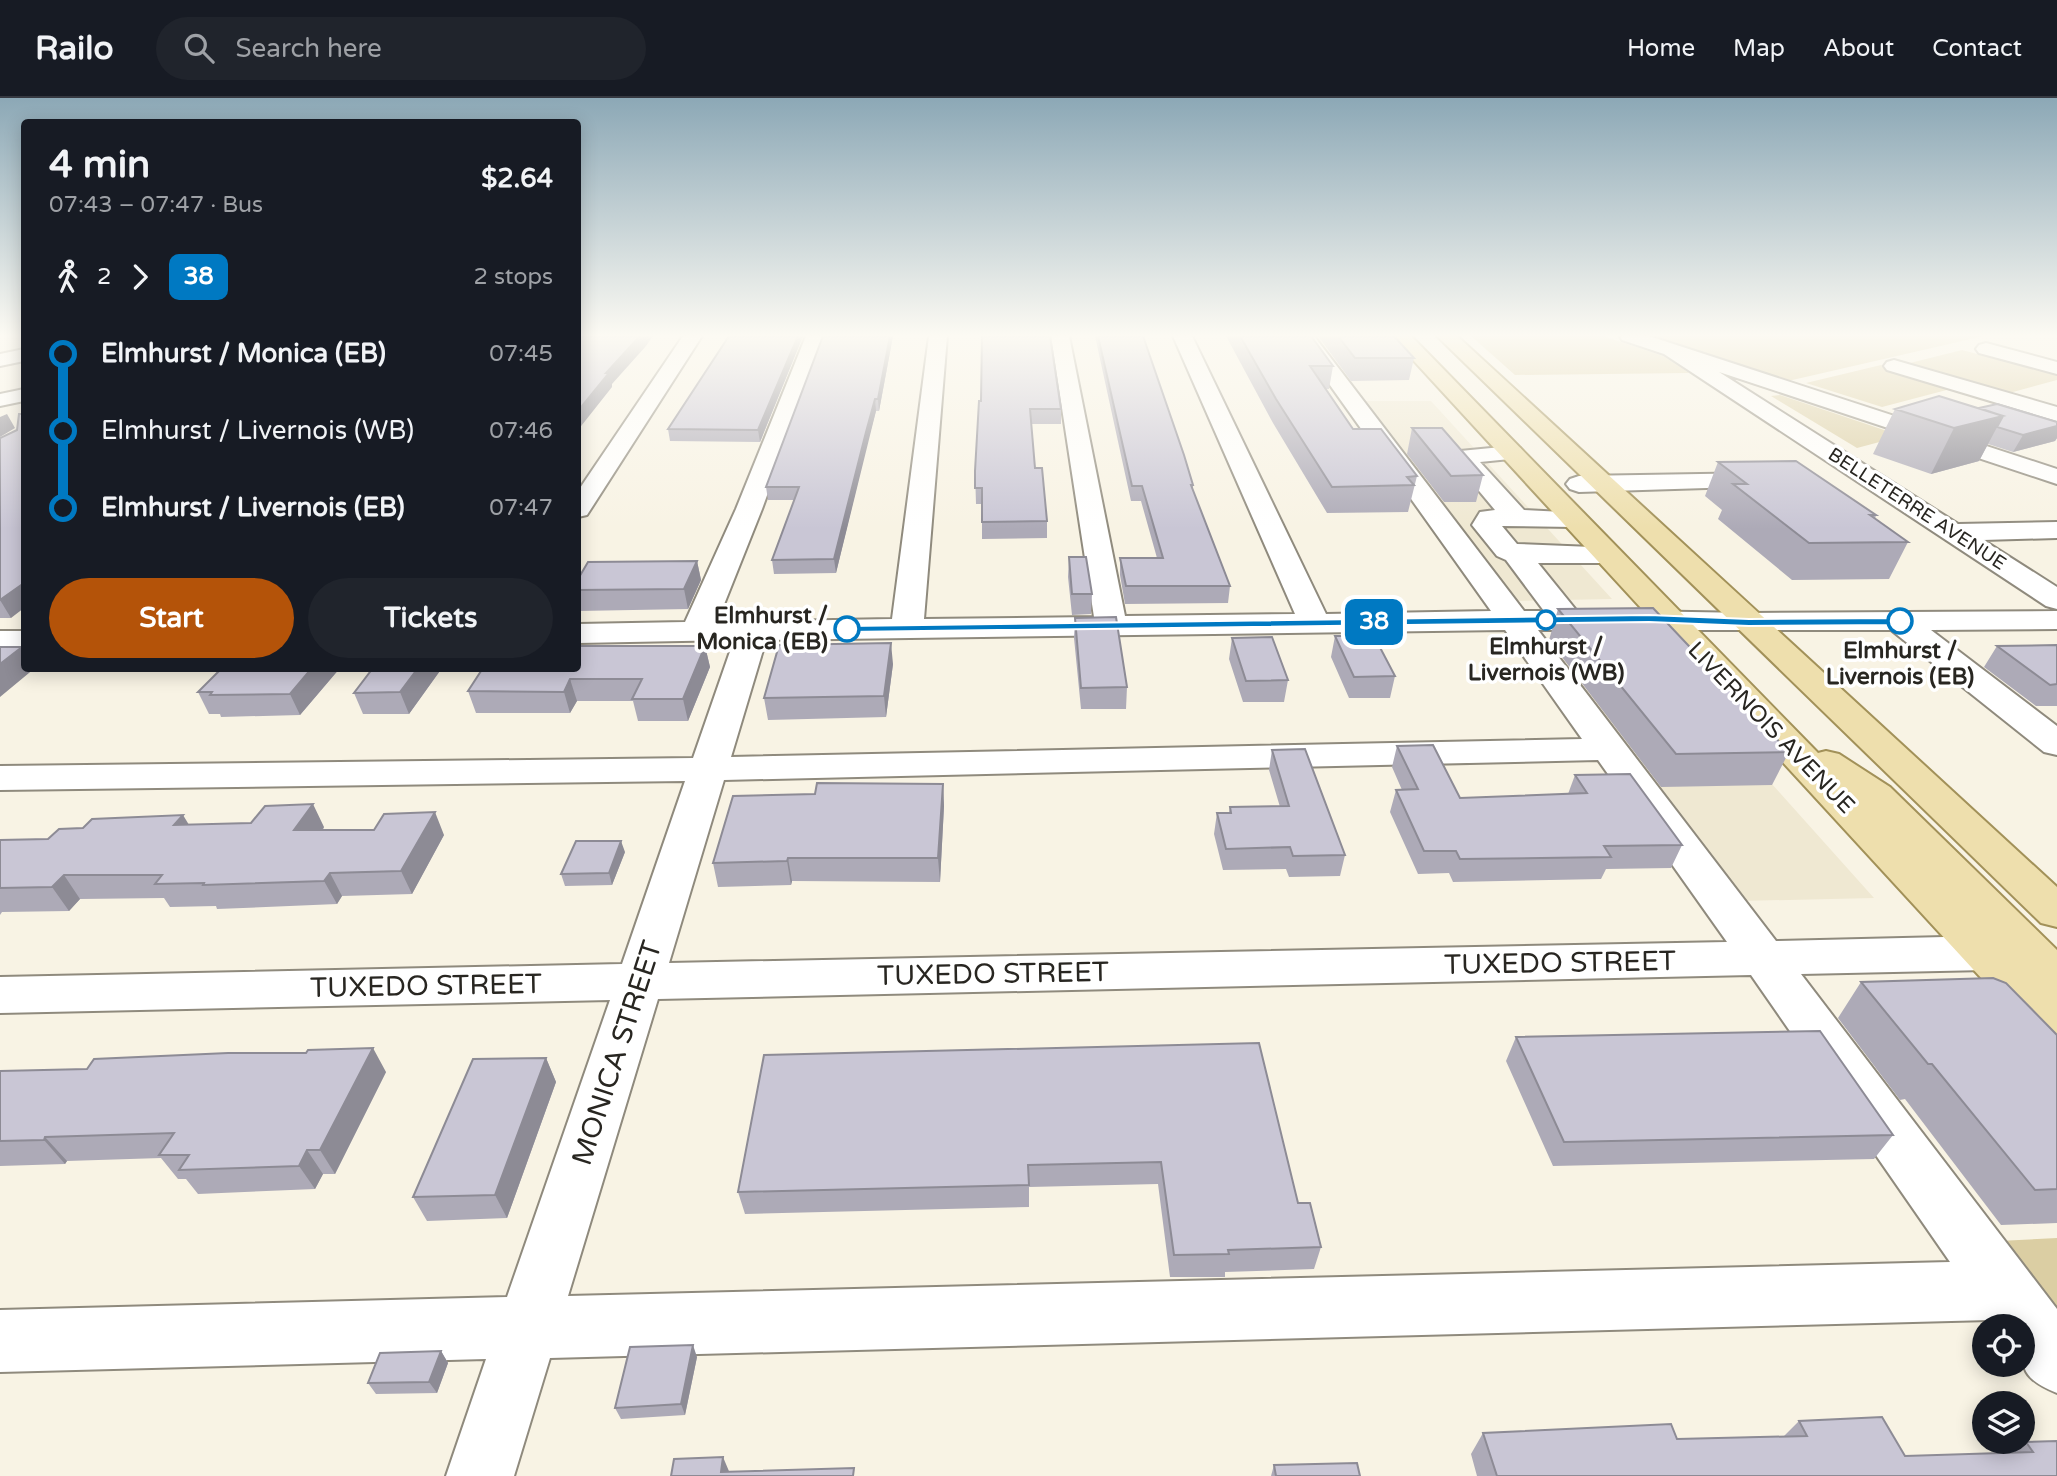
<!DOCTYPE html>
<html lang="en">
<head>
<meta charset="utf-8">
<style>
  body { margin:0; font-family:"Varela Round",sans-serif; background:#20242c; color:#f1f3f6; height:100vh; display:flex; flex-direction:column; font-size:26px; white-space:nowrap }
  * { box-sizing:border-box; margin:0 }
  p { font-size:23px; color:#9ea1a6 }
  .icon { flex:none; width:38px; height:38px; fill:none; stroke:currentColor; stroke-width:2; stroke-linecap:round; stroke-linejoin:round }
  .map { position:relative; flex:1; overflow:hidden }
  .drawer { position:absolute; left:21px; top:21px; width:560px; height:553px; display:flex; flex-direction:column; background:#171b24; border-radius:7px; box-shadow:0 4px 18px #0003 }
  .drawer>* { flex:none }
  .badge { padding:0 14px; border-radius:10px; font-size:24px; line-height:46px }
  .tools { position:absolute; left:1972px; top:1216px; display:grid; gap:14px }
  .tools a { display:grid; place-items:center; width:63px; height:63px; border-radius:50%; background:#171b24; box-shadow:0 4px 18px #0003; font-size:35px }
  .map>.badge { position:absolute; translate:-50% -50%; box-shadow:0 0 0 4px #fff }
  .legs { display:flex; align-items:center; gap:10px; height:77px; padding:0 28px; font-size:23px }
  .legs p { margin-inline-start:auto }
  .headline { display:flex; align-items:center; justify-content:space-between; height:119px; padding:0 28px }
  h1 { font-size:38px; font-weight:700; line-height:52px }
  .button { display:flex; gap:14px; margin-top:auto; padding:14px 28px }
  .button a { flex:1; height:80px; border-radius:42px; background:#b45309; color:#fff; font-size:28px; font-weight:700; line-height:80px; text-align:center }
  .button a+a { background:#20242c; color:#f1f3f6 }
  ul { padding:0 28px; list-style:none }
  li { display:flex; align-items:center; gap:24px; height:77px; font-size:26px }
  li i { display:grid; place-items:center; width:10px; height:100%; margin:0 9px; background:currentColor }
  li i::after { content:''; width:18px; height:18px; margin:-9px; border:5px solid; border-radius:50%; background:#171b24 }
  li p { margin-inline-start:auto }
  li:first-child i { background:linear-gradient(#0000 50%,currentColor 0) }
  li:last-child i { background:linear-gradient(currentColor 50%,#0000 0) }
  header { display:flex; align-items:center; gap:42px; box-sizing:border-box; height:98px; padding:0 35px; background:#171b24; border-bottom:2px solid #363941 }
  header strong { font-size:33px }
  nav { display:flex; gap:38px; margin-inline-start:auto; font-size:24px }
  .search { width:490px; height:63px; background:#20242c; display:flex; align-items:center; gap:18px; box-sizing:border-box; padding:0 24px; border-radius:38px; color:#9ea1a6; font-size:26px }
  .map>svg:first-child { display:block }
  .built { fill:#efe8d2 }
  .green { fill:#dbcea3 }
  .lines { fill:none; stroke-linecap:round; stroke-linejoin:round }
  .minor-casing { stroke:#8f8a7d; stroke-width:4 }
  .major-casing { stroke:#a29159; stroke-width:4 }
  .minor { fill:#fff; fill-rule:evenodd }
  .major { fill:#eedfad; fill-rule:evenodd }
  .wall { fill:#adaab7 }
  .shaded-wall { fill:#8d8b95 }
  .building { fill:#c9c6d5; stroke:#8d8b95; stroke-width:2 }
  .line-1 { fill:#0079c2; stroke:#fff; stroke-width:2 }
  .stop-1-dot { fill:#fff; stroke:#0079c2; stroke-width:3.5 }
  .labels { text-anchor:middle; dominant-baseline:central; stroke-width:7; stroke-linejoin:round; paint-order:stroke }
  .far-street-label { font-size:19px; fill:#282621; stroke:#fff }
  .stop-label { font-size:23px; font-weight:bold; fill:#282621; stroke:#fff }
  .street-label { font-size:23px; fill:#282621; stroke:#fff }
  .near-street-label { font-size:28px; fill:#282621; stroke:#fff }
</style>
</head>
<body>
<header>
<strong>Railo</strong>
<div class="search"><svg class="icon" aria-label="search" viewBox="0 0 24 24"><circle cx="10" cy="10" r="6"/><path d="M15 15l6 6"/></svg>Search here</div>
<nav><a>Home</a><a>Map</a><a>About</a><a>Contact</a></nav>
</header>
<div class="map">
<svg width="2057" height="1378" viewBox="0 0 2057 1378">
  <rect width="100%" height="100%" fill="#f8f3e4"/>
  <path class="built" d="M1364 303H1431L1612 501 1512 503Z
    M1643 542 1874 800 1739 803 1543 543Z"/>
  <path class="green" d="M1471 238H1603L1663 258 1689 275 1515 277Z
    M1653 238H1984L1788 283Z
    M1962 252 2057 277V282L2002 297 1898 268Z
    M1881 267 1958 289 1882 309 1806 285Z
    M1780 297 1902 338 1857 350 1771 298Z
    M2057 1140V1222L1999 1143Z"/>
  <g class="lines">
    <defs>
      <path id="minor" d="M683 238H702L587 417 578 419V393Z
        M806 238H825L762 411 717 524 892 521 929 238H947L924 521 1094 519 1051 238H1069L1125 518 1295 516 1173 238H1192L1326 516 1491 513 1295 238H1314L1524 513H1544L1506 462 1497 458 1472 427 1480 414 1495 412 1454 363 1460 353 1512 348 1520 350 1524 355 1520 360 1480 364 1524 412 1583 415 1587 421 1583 427 1574 429 1502 428 1517 446 1617 450 1621 456 1617 462 1607 465H1538L1576 512 1749 515 2057 513V531L1931 532 2057 628V657L2044 654 1891 532H1538L1776 843 1986 838 2002 843 2009 855 2002 867 1986 872 1801 876 2057 1211V1295C2016 1278 2023 1268 2023 1228H1995L1990 1222 550 1260 514 1378H446L486 1261 0 1274V1212L507 1199 610 902 0 915V879L622 866 685 683 0 692V668L693 660 734 542 578 545V526L685 524 736 411ZM1505 532 1582 641 731 659 766 542ZM1598 662 1727 844 669 865 724 682ZM1751 877 1950 1164 568 1198 658 901Z
        M1620 238H1649L2057 371V386L1719 274 1958 426 2057 424V440L1983 442 2057 489V511L2046 508 1664 256 1622 242Z
        M1986 245 2057 264V276L1979 255 1976 251 1979 247Z
        M24 251V263L0 268V256Z
        M1894 262 2057 309V323L1887 272 1884 268 1887 264Z
        M24 291V303L0 308V296Z
        M1761 375 1770 378 1774 383 1770 388 1579 394 1570 391 1566 386 1570 381 1579 378Z
        M0 533H24V553H0Z"/>
      <path id="major" d="M1391 238H1411L1818 655 1826 653 1839 656 1890 689 2057 852V949L2040 944Z
        M1437 238H1457L2057 789V829L2041 825Z"/>
    </defs>
    <use href="#minor" class="minor-casing"/>
    <use href="#major" class="major-casing"/>
    <use href="#minor" class="minor"/>
    <use href="#major" class="major"/>
  </g>
  <path class="wall" d="M803 238 760 344 670 343 668 331Z
    M893 238 879 313H876L867 346 836 475 774 476 772 462 795 402H768L766 389Z
    M1095 238H1143L1193 387V392L1230 488 1228 505 1125 506 1120 477V460H1157L1141 403H1131Z
    M1226 238H1311L1333 268 1329 291H1325L1353 331 1417 378 1408 414 1327 415 1273 325Z
    M1318 238H1394L1414 260 1409 282 1351 283Z
    M979 303 1061 311V326H1031L1035 370 1047 423V440L982 441V406H976L975 373Z
    M1908 306 1979 310 2057 324V340L2055 343 2013 354 1988 346 1979 363 1931 376 1873 356 1895 311 1908 308Z
    M1412 330 1483 377 1476 404H1444L1407 356Z
    M0 340 11 520H0Z
    M1718 364 1876 417 1875 421 1908 444 1889 481 1792 482 1718 421 1722 412 1705 398Z
    M1069 459 1092 496 1091 516 1072 517 1068 479Z
    M697 463 701 482 688 511 578 513V481Z
    M1558 511 1789 654 1772 687 1661 689 1549 542Z
    M1075 520 1127 589 1126 611H1081L1074 540Z
    M1335 538 1395 578 1390 600H1349L1331 559Z
    M1232 540 1288 582 1284 604H1243L1229 561Z
    M2057 547V608H2036L1984 569 1997 548Z
    M705 548 710 569 688 623H638L633 603H577L570 615H476L468 593Z
    M893 566 886 619 768 622 764 600Z
    M222 570H340L300 617 221 619 220 616H209L198 594Z
    M373 570H442L409 616H363L354 595Z
    M1397 648 1460 700 1568 696 1575 677 1682 747 1671 770 1606 771 1601 781 1453 784 1449 775 1418 776 1390 714 1396 692H1402L1392 669Z
    M1272 652 1345 757 1340 778 1289 779 1286 771 1223 772 1214 736 1217 715H1229L1230 709H1280L1269 672Z
    M943 686 944 708 940 784 792 783 791 787 718 789 713 765 815 696Z
    M189 726 324 729 323 732 444 737 412 796 342 798 337 806 217 811 216 808 170 809 164 800 80 801 69 813 2 814 0 817V742L48 741Z
    M625 754 612 787 565 788 561 776Z
    M1861 884 2057 937V1125L2001 1127 1905 1001 1900 1002 1838 920Z
    M1516 939 1893 1037 1874 1061 1553 1068 1506 963Z
    M1259 945 1298 1105 1321 1149 1314 1171 1225 1174V1179H1170L1158 1086 1029 1089V1109L745 1116 738 1094Z
    M546 960 556 984 507 1120 427 1123 413 1099Z
    M0 973 386 974 335 1076H323L315 1091 198 1096 186 1081H178L161 1060 67 1063 65 1066 0 1068Z
    M441 1253 448 1265 437 1295 376 1296 368 1285Z
    M697 1259 685 1317 621 1321 615 1310Z
    M1799 1323 1905 1358 2013 1355 2026 1344 2057 1378H1477L1471 1356 1483 1335 1677 1341 1784 1338Z
    M1274 1367 1276 1378H1271Z"/>
  <path class="shaded-wall" d="M640 238H653L646 248 612 286V289L578 332V313L606 275Z
    M798 238H803L760 344 758 332Z
    M890 238H893L879 313 878 301Z
    M875 301 876 313 836 475 834 461Z
    M7 316 15 330 0 339V319Z
    M2003 318 1979 363 1931 376 1954 330Z
    M2057 328V340L2055 343 2013 354 2023 337Z
    M697 463 701 482 688 511 684 491Z
    M24 485V510L11 520 0 502Z
    M891 545 893 566 886 619 884 598Z
    M705 548 710 569 688 623 683 601Z
    M22 549 24 552V570H35L0 599V566Z
    M312 570H340L300 617 290 596Z
    M418 570H442L409 616 400 594Z
    M570 581 577 603 570 615 564 594Z
    M943 686 944 708 940 784 938 760Z
    M313 706 324 729 306 755 294 732Z
    M435 714 444 737 412 796 401 773Z
    M183 717 197 740 174 727Z
    M621 743 625 754 612 787 609 775Z
    M788 760 792 783 791 787 787 763Z
    M330 775 342 798 337 806 324 783Z
    M64 777 80 801 69 813 52 789Z
    M373 950 386 974 335 1076 320 1052Z
    M546 960 556 984 507 1120 495 1097Z
    M45 1039 67 1063 65 1066 44 1042Z
    M307 1052 323 1076 315 1091 299 1068Z
    M693 1247 697 1259 685 1317 681 1306Z
    M441 1253 448 1265 437 1295 429 1284Z
    M723 1359 731 1378 721 1374Z"/>
  <path class="building" d="M578 238H640L606 275H609L578 313Z
    M729 238H798L758 332 668 331Z
    M823 238H890L878 301H875L866 334 834 461 772 462 799 389H766Z
    M982 238H1050L1061 311H1030L1035 370H1042L1047 423 982 424V390H975V373L979 303H981Z
    M1098 238H1143L1184 357 1193 387H1191L1230 488H1126L1120 460H1163L1142 388H1132Z
    M1240 238H1311L1333 268H1310L1353 331H1381L1417 378 1407 379 1414 387 1332 389 1276 301Z
    M1338 238H1394L1414 260H1355Z
    M1939 298 2003 318 1954 330 1895 311Z
    M1997 306 2057 324V328L2023 337 1997 329 2003 318 1979 310Z
    M19 316H24V485L0 502V340L17 332Z
    M1412 330H1442L1483 377 1451 378Z
    M1796 363 1876 417H1870L1908 444 1809 445 1733 386H1747L1718 364Z
    M1069 459H1086L1092 496H1072Z
    M697 463 684 491 578 492V481L588 464Z
    M1653 510 1789 654 1676 656 1558 511Z
    M1116 519 1127 589 1081 590 1075 520Z
    M1335 538H1374L1395 578 1354 579Z
    M1272 539 1288 582 1246 583 1232 540Z
    M891 545 884 598 764 600 779 547Z
    M2057 547V586L2050 587 1997 548Z
    M578 548H705L683 601H632L642 581H570L564 594 468 593 483 570H578Z
    M0 549H22L0 566Z
    M222 570H312L290 596 210 597 212 594H198Z
    M373 570H418L400 594 354 595Z
    M1433 647 1460 700 1587 695 1575 677 1630 676 1682 747 1604 748 1611 759 1460 761 1456 753H1424L1396 692 1418 691 1397 648Z
    M1305 651 1345 757 1293 758 1290 749 1226 751 1217 715H1231L1230 709 1289 708 1272 652Z
    M817 685 943 686 938 760H788L787 763 713 765 733 698 815 696Z
    M313 706 294 732H374L384 716 435 714 401 773 330 775 324 783 203 787 204 785 155 786 162 777H64L52 789 0 790V742L48 741 59 731 83 730 92 721 183 717 174 727 251 725 265 708Z
    M576 743H621L609 775 561 776Z
    M1993 880 2006 885 2057 937V1091L2035 1092 1932 966H1928L1861 884Z
    M1820 933 1893 1037 1564 1044 1516 939Z
    M1259 945 1298 1105H1310L1321 1149 1228 1152 1229 1156 1174 1157 1161 1064 1028 1067 1029 1087 738 1094 764 957Z
    M373 950 320 1052H307L299 1068 179 1072 189 1057H159L174 1035 45 1039 44 1042 0 1043V973L87 971 94 961 228 955H306L308 952Z
    M546 960 495 1097 413 1099 473 961Z
    M693 1247 681 1306 615 1310 630 1249Z
    M441 1253 429 1284 368 1285 380 1255Z
    M1882 1319 1905 1358 2033 1354 2026 1344 2057 1343V1378H1497L1483 1335 1671 1326 1677 1341 1807 1338 1799 1323Z
    M723 1359 721 1374 854 1370 853 1378H671L674 1361Z
    M1357 1365 1360 1378H1276L1274 1367Z"/>
  <linearGradient id="sky" x2="0" y2="1"><stop stop-color="#8ca8b6"/><stop offset="0.55" stop-color="#fcfaf3"/><stop offset="1" stop-color="#fcfaf3" stop-opacity="0"/></linearGradient>
  <rect width="2057" height="431" fill="url(#sky)"/>
  <path class="line-1" d="M1649 517 1749 521 1900 520 1906 523 1900 527 1749 528 1649 524 847 534 842 531 847 528Z"/>
  <g class="stop-1-dot">
    <circle cx="1546" cy="522" r="9"/>
    <circle cx="1900" cy="523" r="12"/>
    <circle cx="847" cy="531" r="12"/>
  </g>
  <g class="labels">
    <g class="far-street-label">
      <text transform="translate(1917 411) rotate(33)">BELLETERRE AVENUE</text>
    </g>
    <g class="stop-label">
      <text x="828" y="518" text-anchor="end">Elmhurst /<tspan x="828" dy="26">Monica (EB)</tspan></text>
      <text x="1546" y="549">Elmhurst /<tspan x="1546" dy="26">Livernois (WB)</tspan></text>
      <text x="1900" y="553">Elmhurst /<tspan x="1900" dy="26">Livernois (EB)</tspan></text>
    </g>
    <g class="street-label">
      <text transform="translate(1771 630) rotate(46)">LIVERNOIS AVENUE</text>
    </g>
    <g class="near-street-label">
      <text transform="translate(1560 865) rotate(-1)">TUXEDO STREET</text>
      <text transform="translate(993 876) rotate(-1)">TUXEDO STREET</text>
      <text transform="translate(426 888) rotate(-1)">TUXEDO STREET</text>
      <text transform="translate(617 955) rotate(-72)">MONICA STREET</text>
    </g>
  </g>
</svg>
<div class="tools">
<a><svg class="icon" aria-label="locate" viewBox="0 0 24 24"><circle cx="12" cy="12" r="6"/><path d="M12 2v4M12 18v4M2 12h4M18 12h4"/></svg></a>
<a><svg class="icon" aria-label="layers" viewBox="0 0 24 24"><path d="M12 4l9 5-9 5-9-5zM3 14l9 5 9-5"/></svg></a>
</div>
<b class="badge" style="left:1374px;top:524px;background:#0079c2;color:#fff">38</b>
<section class="drawer">
<div class="headline"><div><h1>4 min</h1><p>07:43 – 07:47 · Bus</p></div><b>$2.64</b></div>
<div class="legs"><svg class="icon" aria-label="walk" viewBox="0 0 24 24"><circle cx="13" cy="4" r="2"/><path d="M13 8l-2 6 4 7M11 14l-3 7M7 12l3-4h3l4 4"/></svg>2<svg class="icon" aria-label="forward" viewBox="0 0 24 24"><path d="M9 5l7 7-7 7"/></svg><b class="badge" style="background:#0079c2;color:#fff">38</b><p>2 stops</p></div>
<ul>
<li><i style="color:#0079c2"></i><b>Elmhurst / Monica (EB)</b><p>07:45</p></li>
<li><i style="color:#0079c2"></i><span>Elmhurst / Livernois (WB)</span><p>07:46</p></li>
<li><i style="color:#0079c2"></i><b>Elmhurst / Livernois (EB)</b><p>07:47</p></li>
</ul>
<div class="button"><a>Start</a><a>Tickets</a></div>
</section>
</div>
</body>
</html>
